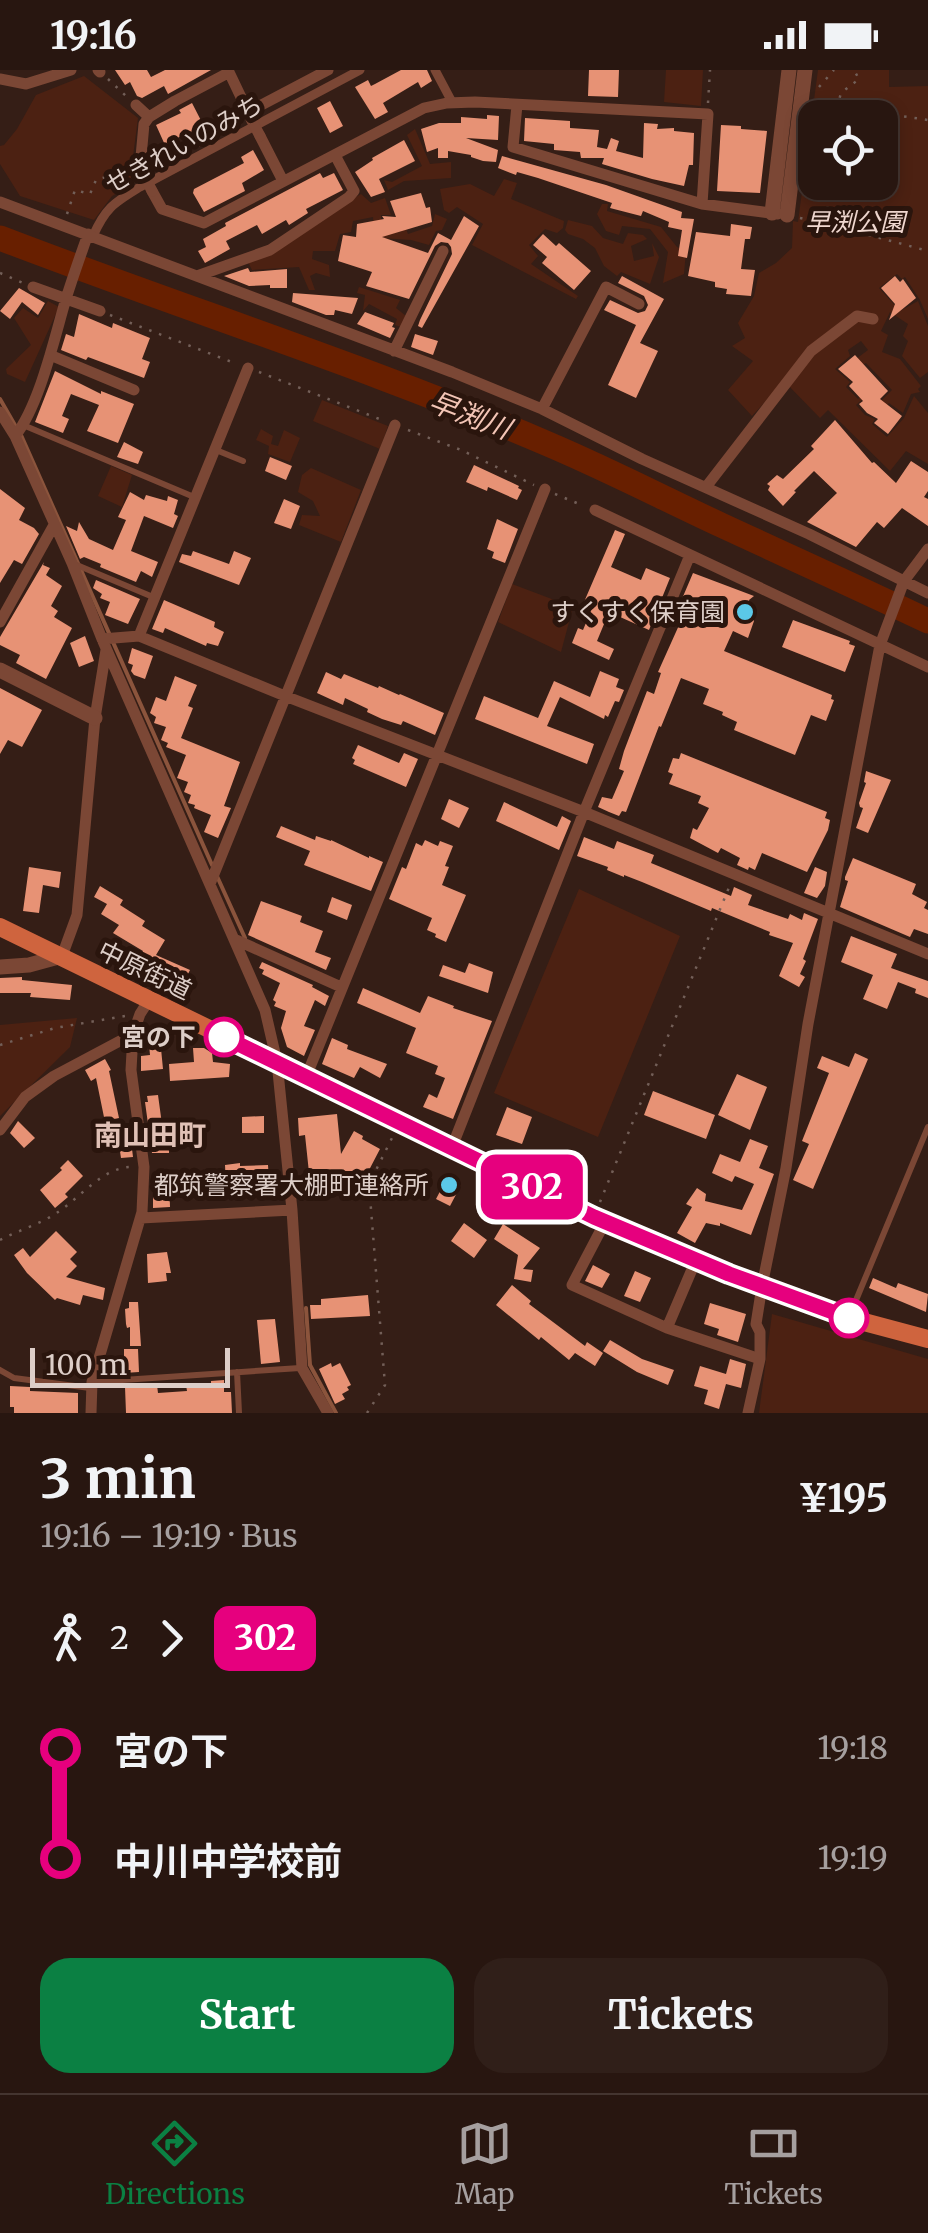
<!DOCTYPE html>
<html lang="en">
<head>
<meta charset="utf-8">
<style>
  body { margin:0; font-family:Merriweather,"Noto Sans JP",serif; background:#301f19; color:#f1f3f6; height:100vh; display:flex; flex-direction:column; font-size:38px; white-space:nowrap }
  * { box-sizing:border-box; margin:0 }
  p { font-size:32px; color:#a59f9f }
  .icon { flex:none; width:55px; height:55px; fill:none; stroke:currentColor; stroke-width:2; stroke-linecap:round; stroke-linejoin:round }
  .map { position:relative; height:1343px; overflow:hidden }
  .panel { display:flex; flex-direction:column; background:#281610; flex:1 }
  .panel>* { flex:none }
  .badge { padding:0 20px; border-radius:15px; font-size:35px; line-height:65px }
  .buttons { position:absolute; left:798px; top:30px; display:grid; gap:20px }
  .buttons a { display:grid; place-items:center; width:100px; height:100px; border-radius:20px; background:#281610; box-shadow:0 5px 15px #0003,0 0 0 2px #443530; font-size:50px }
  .scale { position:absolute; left:30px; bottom:25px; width:200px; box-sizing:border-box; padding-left:10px; border:5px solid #ddcec8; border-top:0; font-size:28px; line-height:35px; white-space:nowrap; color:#ddcec8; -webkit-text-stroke:8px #2a150d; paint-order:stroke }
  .map>.badge { position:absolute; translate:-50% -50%; box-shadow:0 0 0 5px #fff }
  .legs { display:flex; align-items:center; gap:15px; height:110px; padding:0 40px; font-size:32px }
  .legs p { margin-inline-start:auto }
  .headline { display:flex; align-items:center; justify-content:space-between; height:170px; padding:0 40px }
  h1 { font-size:55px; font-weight:700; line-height:75px }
  .cta { display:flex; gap:20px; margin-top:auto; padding:20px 40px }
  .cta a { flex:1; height:115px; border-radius:30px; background:#0b8043; color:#fff; font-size:40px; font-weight:700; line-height:115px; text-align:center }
  .cta a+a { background:#301f19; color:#f1f3f6 }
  ul { padding:0 40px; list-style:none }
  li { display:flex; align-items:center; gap:35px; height:110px; font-size:38px }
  li i { display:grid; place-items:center; width:15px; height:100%; margin:0 12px; background:currentColor }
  li i::after { content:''; width:25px; height:25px; margin:-12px; border:8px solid; border-radius:50%; background:#281610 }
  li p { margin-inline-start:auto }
  li:first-child i { background:linear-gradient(#0000 50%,currentColor 0) }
  li:last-child i { background:linear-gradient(currentColor 50%,#0000 0) }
  .status { display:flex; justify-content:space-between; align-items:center; height:70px; padding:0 50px; background:#281610; direction:ltr }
  .status svg { height:28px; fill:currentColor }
  .tabs { display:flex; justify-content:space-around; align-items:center; height:140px; border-top:2px solid #443530; background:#281610; font-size:28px; color:#a59f9f }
  .tabs a { display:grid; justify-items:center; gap:5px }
  .tabs .on { color:#0b8043 }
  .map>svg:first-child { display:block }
  .green { fill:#4c2112; fill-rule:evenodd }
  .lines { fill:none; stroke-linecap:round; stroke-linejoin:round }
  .stream { stroke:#8b543c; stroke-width:4 }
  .river { stroke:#681f00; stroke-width:25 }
  .building { fill:#e79275 }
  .path { stroke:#735f58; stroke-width:2.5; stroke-dasharray:2.5 8; stroke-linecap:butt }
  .service { stroke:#7b4735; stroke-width:6 }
  .pedestrian { stroke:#7b4735; stroke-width:9 }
  .minor { stroke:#7b4735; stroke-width:11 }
  .tertiary { stroke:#7b4735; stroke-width:15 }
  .primary { stroke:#cf643e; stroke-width:18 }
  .minor-bridge { stroke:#7b4735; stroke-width:11 }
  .line-1-casing { stroke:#fff; stroke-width:22 }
  .line-1 { stroke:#e6007e; stroke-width:15 }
  .poi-dot { fill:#5bc8e7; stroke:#2a150d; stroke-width:4 }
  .stop-1-dot { fill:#fff; stroke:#e6007e; stroke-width:5 }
  .labels { text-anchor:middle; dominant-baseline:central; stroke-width:10; stroke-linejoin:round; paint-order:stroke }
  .street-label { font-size:25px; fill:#ddcec8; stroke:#2a150d }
  .park-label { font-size:25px; font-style:italic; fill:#f0d8d0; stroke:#2a150d }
  .poi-label { font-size:25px; fill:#ddcec8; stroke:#2a150d; text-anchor:end }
  .stop-label { font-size:25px; font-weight:bold; fill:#ddcec8; stroke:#2a150d; text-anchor:end }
  .water-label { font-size:28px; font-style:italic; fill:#f3c5b6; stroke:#2a150d }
  .neighbourhood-label { font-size:28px; font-weight:bold; fill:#e0c1b6; stroke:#2a150d }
</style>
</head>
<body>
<div class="status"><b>19:16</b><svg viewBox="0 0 49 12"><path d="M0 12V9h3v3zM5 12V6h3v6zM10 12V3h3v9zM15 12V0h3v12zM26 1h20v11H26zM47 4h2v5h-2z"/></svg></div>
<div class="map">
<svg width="928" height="1343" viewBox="0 0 928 1343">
  <rect width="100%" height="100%" fill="#351e16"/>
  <path class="green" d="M666 0H703L701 36 664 32Z
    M818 0H889V17L928 16V249L920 230 905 207 902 209 897 204 879 218 900 241 918 231 928 256V302L920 308 902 286 908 271 903 266 908 254 890 242 881 261 888 265 882 282 900 289 921 316 918 319 920 322 911 324 903 343 889 333 882 341 878 334 892 320 866 293 862 295 856 289 868 280 861 271 848 280 850 286 835 299 850 312 846 317 858 329 862 325 864 328 856 335 865 345 875 349 872 354 887 367 904 348 914 326 928 343V394L906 381 890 401 828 340 820 348 784 311 752 346 728 320 753 291 732 276 745 268 738 253 754 226 759 203 776 193 792 178 793 151 798 152ZM815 48H880V112H815Z
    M84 6 138 48 132 94 133 114 112 126 94 150 20 126 0 94V76L4 75 17 59 36 25Z
    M415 59 430 94 451 92V108L404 111 388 120 384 110 392 112 422 96 407 65Z
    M504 109 517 113 511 129 564 151 563 158 557 163 545 159 529 175 538 186 531 194 578 226 576 229 472 175 483 154 457 137 449 143 444 140 440 119 470 114 494 126Z
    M361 124 371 133 385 128 391 145H381V163L401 162 404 154 408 164 432 156 435 144 447 149 442 160 436 161 429 175 411 170 381 168 374 162 373 147 353 151 351 162 340 164 335 181H313L312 189 329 195 330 207 316 203 310 206 315 220H309L299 197 252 200 248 192Z
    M602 134H608L607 141 661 157 677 177 686 181 684 204 663 213 668 182 650 159 622 156 619 165 606 161 597 144Z
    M568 150 592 156 603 168 623 174 628 163 643 165 647 169 631 176 634 191 654 186 652 173 659 187 650 214 621 202 617 206 604 196 595 178 583 169 568 164 565 160Z
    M359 217 400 230 396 238 406 246 401 257 395 255 397 249 369 234 363 241 365 225 357 223Z
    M48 231 59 237 25 312 7 304 6 299 31 275 14 248 23 238 38 248Z
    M322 330 388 356 380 379 313 351Z
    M261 359 273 366 271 374 278 376 284 360 300 368 290 392 268 384 269 376 256 370Z
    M111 396 132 405 122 437 98 426Z
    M311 398 361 420 341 472 299 455 302 445 320 446 313 431 298 422 302 405Z
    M512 514 573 537 561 582 498 552Z
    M579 819 680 866 598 1067 494 1023Z
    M77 948 70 977 0 1046V955Z
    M772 1244 928 1289V1343H759Z"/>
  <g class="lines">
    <path class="stream" d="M0 329 16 357
      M21 365 212 795
      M216 804 245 868
      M306 1238 310 1295 336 1343"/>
    <path class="river" d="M0 168C182 238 369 297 548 374 607 399 663 428 721 455 790 487 859 518 928 551"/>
  </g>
  <path class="building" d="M115 0H147L151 7 165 0H211L168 24 164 16 142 28 137 26 130 12 125 15Z
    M401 0H427L432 11 421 18 418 12 383 33 388 42 375 49 355 17 368 10 371 16 375 14Z
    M589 0H619L618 27 588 26Z
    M330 31 343 56 330 63 317 38Z
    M192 33 211 70 198 77 190 61 165 75 156 55 181 43 179 40Z
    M487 45 499 46 498 70 466 68 498 80 496 92 483 91 471 87V85L448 81V88H438V78L427 82 421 59 439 53H461V47L487 49Z
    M525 48 570 51V58L599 60 597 77 607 79 611 68 619 71 616 81 643 88 644 53 658 54 657 59 674 58V61L694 63 693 95H689L684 116 652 109 602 94 604 88H581L580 82 554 80V74L524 71Z
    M721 55 741 56V59L767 61 760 123 717 121Z
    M404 70 415 91 379 109 385 122 371 127 355 102 373 90 372 88Z
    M253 80 264 100 242 113 245 121 204 142 193 123 194 119 244 93 241 87Z
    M502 86 606 115 682 142 681 148 694 149 687 188 678 186 682 160 668 157 669 152 643 141 641 146 610 138 612 133 538 108 517 102 516 105 498 98Z
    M320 103 323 108 334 103 343 120 306 139 308 143 289 155 286 150 262 164 257 155 226 171 230 179 205 193 198 181 206 177 203 169 226 156 225 153Z
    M421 123 426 138 430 137 432 152 382 167 428 183 438 163 451 170 464 146 479 156 422 258 418 256 420 250 452 184 451 177 448 173 441 172 435 176 409 229 366 216 372 202 338 191 343 165 356 167 357 154 384 149 382 146 396 147 390 131Z
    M731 154 752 157 750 169H745L741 199 755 200 751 226 726 224 727 219 715 217V212L688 206 696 162 730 166Z
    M543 164 556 176 559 173 591 201 574 220 542 193 547 187 533 175Z
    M248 198 250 202 287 199V218H270V215L249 216 224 206Z
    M622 206 664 229 640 273 658 281 636 328 608 315 636 255 604 240 610 230 638 243 645 241 648 235 644 226 618 213Z
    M895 206 900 212 903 209 916 228 889 250 895 234 881 218Z
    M19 218 45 233 38 245 22 232 10 249 0 241Z
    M293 223 358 228 352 244 335 240 334 245H326L292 232Z
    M365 242 394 253 392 257 395 258 390 268 357 254Z
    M79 244 112 258 113 253 150 268 142 289 150 292 144 308 88 287 86 290 61 280 66 264 74 267Z
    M415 264 438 271 433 285 411 277Z
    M855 285 888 321 880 329 902 346 888 364 874 353 878 349 867 343 859 334 863 331 849 316 853 312 838 299Z
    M55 301 101 324V321L134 334 118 373 87 361 99 335 71 324 62 346 69 349 63 363 35 352Z
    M835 350 872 393 874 392 896 413 911 391 928 402V421L924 427 928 429V456L902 438 884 458 877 452 856 477 807 452 837 423 814 401 794 421 796 422 783 436 768 420 770 416 767 414 777 405 783 409 814 379 811 376Z
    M124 372 143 382 138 394 117 387Z
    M270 387 292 396 286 410 265 401Z
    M474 395 519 416 518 418 522 420 517 430 488 417 487 421 466 412Z
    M0 419 25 438 19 450 34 458 39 464 22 494 14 490 0 513Z
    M130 422 144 430 146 425 167 431 168 426 178 430 174 444 178 446 173 458 144 446 131 481 158 492 152 507 141 501 136 512 100 497 101 494 84 487 80 489 66 456 77 461 79 452 89 469 113 480 126 450 118 447Z
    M284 429 300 436 291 459 274 453Z
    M497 449 518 459 505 493 492 488 494 482 487 479Z
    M615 460 625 464 611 497 641 510 646 498 670 508 649 560 609 542 597 571 614 579 609 590 572 573 578 558 583 560 593 536 584 532Z
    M193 481 229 494 234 481 251 488 239 515 179 492 182 484 191 486Z
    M44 492 43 495 50 498 46 505 62 516 51 536 58 541 54 547 72 558 46 609 16 593 20 585 0 575V567Z
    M693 503 754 526 749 530 754 551 748 568 733 561 724 581 832 625 831 629 834 630 826 651 811 645 795 685 734 660 737 652 722 645 723 642 703 634 709 619 681 608 661 657 659 656 626 742 622 741 619 746 609 742 598 737 602 727 612 729 624 701 619 699 624 681 647 621 654 624 661 603 658 602 680 553 673 550Z
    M96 510 140 529 128 554 105 545 110 532 100 528 102 524 93 518Z
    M164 530 215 552 214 557 224 562 218 576 207 573 206 576 165 558 163 563 152 559Z
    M793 550 850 571 849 574 855 576 845 602 782 577Z
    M85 566 94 591 79 597 70 573Z
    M132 578 153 586 145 609 134 605 131 601 133 595 128 593Z
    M600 601 619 609 616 617 624 620 619 632 615 631 608 647 605 645 604 649 560 627 547 656 594 674 587 694 475 649 484 626 538 648 554 611 590 627Z
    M326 602 341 609 344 604 378 618 379 616 399 625 400 624 444 643 435 665 403 651 401 655 382 649 367 642 368 639 345 628 343 635 317 623Z
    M175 606 197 615 188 636 193 638 181 668 240 692 224 736 231 738 218 768 204 762 211 745 194 738 195 735 188 733 191 725 184 722 188 712 177 708 186 685 166 677 168 673 161 670 166 657 154 653 156 647 150 643 156 627 166 631Z
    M0 618 42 640 22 677 8 670 0 684Z
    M358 675 399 693 404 683 418 689 406 717 353 694 355 690 352 688Z
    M681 683 827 742 825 748 830 750 828 760 807 802 762 783 755 800 749 797 748 800 737 795 740 788 721 778 718 783 690 768 693 758 697 760 709 738 698 733 701 726 669 714 673 704 668 702 673 688 679 689Z
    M866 701 891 710 868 763 856 758 863 738 860 737 859 733 866 713 864 712Z
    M449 729 469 738 459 758 441 749Z
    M504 732 557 757 562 746 571 751 559 780 496 751Z
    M281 756 315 770 316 766 331 771V770L369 788V786L383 792 371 821 304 795 310 781 276 767Z
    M584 767 614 779 617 771 654 785 651 793 731 826 734 817 752 825 748 835 788 849 790 844 802 850 804 843 818 849 803 889 806 891 800 904 805 907 799 917 779 906 793 873 769 865 770 862 712 838 711 841 642 812 624 805V807L607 800 608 797 577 786Z
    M425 770 438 776 440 771 453 776 445 796 449 797 442 815 466 825 446 872 435 867 436 864 427 860 432 848 389 829 402 797 406 799 416 773 422 776Z
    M853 788 916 814 912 824 927 832 924 838 928 840V864L914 859 910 867 840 837 848 811 845 810V807Z
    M29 797 61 802 59 818 43 815 39 843 23 841Z
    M815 797 827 802 825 816 817 828 804 823Z
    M100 816 123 830 120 835 145 851 142 856 165 870 156 885 190 900 179 922 134 899 143 881 113 863 119 855 101 844 107 834 94 827Z
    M332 827 352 835 347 850 327 842Z
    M261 831 302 846 300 852 323 861 315 882 331 888 326 900 248 865Z
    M851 866 897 884 891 898 928 911V928L915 923 916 919 898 912 887 939 863 929 873 905 841 892Z
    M262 892 313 915 312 917 329 926 325 936 315 930 304 956 315 960 304 986 287 977 281 958 286 941 274 936 276 932 273 930 280 913 262 904 264 900 259 898Z
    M469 893 493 902 488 923 439 906 443 895 465 903Z
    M22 907V910L72 915 70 930 30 927 31 923H0V908Z
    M363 918 420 943 428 926 454 936 453 938 492 951 453 1049 423 1037 429 1024 437 1028 445 1008 435 1004 438 996 406 983 416 958 357 933Z
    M151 955 159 958 163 999 141 1001V986L150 985 148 964Z
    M332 968 348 975 347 979 387 994 380 1008 360 997 354 1008 322 994Z
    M193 978H204L212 983 213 992 230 994 229 1007 170 1011 169 994 194 992Z
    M855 983 868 989 813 1119 793 1110 809 1074 802 1071 829 1003 817 998 822 986 849 997Z
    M105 989 111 1000 109 1001 119 1048 105 1052 96 1008 91 1011 85 1000Z
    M737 1004 767 1017 750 1060 718 1045Z
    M653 1021 715 1045 706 1069 644 1045Z
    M158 1025 164 1069H169V1083H152L145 1032H148L147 1026Z
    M507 1037 532 1047 522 1074 496 1065Z
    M337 1044 341 1084 354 1061 363 1066 362 1069 380 1079 368 1102V1111L338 1113V1110L310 1112 305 1065 299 1066 298 1048Z
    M264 1046V1063H242V1047Z
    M18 1051 35 1068 24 1078 10 1063Z
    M129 1054 133 1087 121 1088 116 1055Z
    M750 1069 768 1076 759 1098 774 1104 751 1165 720 1153V1156L706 1153 695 1173 677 1163 692 1137 686 1134 697 1118 706 1124 705 1131 742 1140 754 1114 735 1106 732 1112 712 1103 720 1084 740 1092Z
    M68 1090 83 1106 65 1124 68 1127 55 1138 40 1120 62 1100 60 1098Z
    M240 1093V1096L268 1095 269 1111 242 1112V1115L226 1116 225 1095Z
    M153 1106H169L170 1137 153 1138Z
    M447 1108 461 1115 450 1136 436 1129Z
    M464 1153 487 1170 474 1188 451 1171Z
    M503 1154 540 1178 523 1199 533 1200 531 1212 514 1209 518 1185 494 1169Z
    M56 1161 77 1182 70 1189 77 1196 66 1207 105 1218 103 1230 83 1225 80 1235 57 1228 55 1230 27 1203 14 1185 23 1178 30 1187Z
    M167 1182 171 1203H166L167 1211 148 1213 147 1184Z
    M593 1195 610 1204 602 1218 585 1211Z
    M635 1201 651 1208 640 1232 624 1226Z
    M873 1208 896 1218 898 1213 928 1224 926 1242 869 1218Z
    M512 1215 531 1231 529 1234 585 1276 587 1272 603 1283 595 1296 575 1283 569 1290 541 1267 539 1270 496 1235Z
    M368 1225 370 1246 311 1249 310 1235H321V1229Z
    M129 1232H138L141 1276H130V1257L127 1258 126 1254 125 1239 129 1238Z
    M710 1233 746 1244 738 1272 717 1265 719 1259 704 1254Z
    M275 1249 280 1292 261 1294 257 1250Z
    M610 1270 642 1289 674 1300 668 1315 637 1302 603 1281Z
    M124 1279H138L139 1302 124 1303Z
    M730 1289 746 1294 741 1318 726 1314 719 1339 704 1334 708 1320 694 1316 700 1296 726 1304Z
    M331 1293 332 1297 340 1293 351 1315 347 1317 349 1320 342 1324 345 1329 335 1334 319 1299Z
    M224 1310V1322H231L232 1343H126L125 1317 157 1315 158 1323 187 1321 186 1315 211 1314V1311Z
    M10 1316 30 1317V1321L78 1323V1343H14V1337H10Z"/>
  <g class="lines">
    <path class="path" d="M108 9 128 28
      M819 17 834 0
      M708 33 710 0
      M834 48 841 23 859 9 854 0
      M857 48 861 40 928 50
      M67 144 75 120 90 124 96 110 130 100
      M800 148 826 154 830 112
      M828 154 928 181
      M0 203 23 213
      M110 245 237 294
      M259 302 382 350
      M408 360 461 380 534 415
      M555 424 584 436
      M0 975 55 958 125 946
      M600 1132 730 815
      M0 1170C19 1160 41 1154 58 1142 81 1127 104 1096 133 1097
      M367 1343 385 1315 369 1114 393 1066"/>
    <path class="service" d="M23 355 194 427
      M216 380 243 391
      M72 493 153 527
      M849 1247 928 1057
      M0 1300 14 1308 90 1318
      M237 1302 239 1343
      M93 1312 300 1298"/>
    <path class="pedestrian" d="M435 0 452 32
      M93 166C106 137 114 133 140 117L360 0"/>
    <path class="minor" d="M98 0 100 2
      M228 0 250 46
      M0 9 26 14 71 0
      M136 35 149 47
      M517 35 513 77 702 134 778 144
      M248 42 328 0
      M260 66 283 111
      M144 105 140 98 144 54 149 47 175 31 228 3
      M152 121 162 139 204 153 424 38 447 33 475 32 708 44 702 134
      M0 132 452 302 542 339 642 389 809 464 928 523
      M197 206 270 180 349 127 354 121 335 85
      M33 217 100 241
      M394 281 443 181
      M50 285 134 320
      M542 339 606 217 639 234
      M0 342 15 366 72 493 102 569 265 940 277 992 292 1140 302 1298 328 1343
      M15 366C39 336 54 270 65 232 72 209 80 187 88 164
      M706 417 811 281 857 246 873 249
      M595 440 928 597
      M0 552 54 455
      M139 566 248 298
      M102 569 139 566 285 626 584 742 928 884
      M210 814 395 355
      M234 869 341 917
      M62 886 77 845 95 648 106 580
      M306 1007 545 419
      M0 1060 25 1027 54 1006 133 964
      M452 1077 584 742 690 485
      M141 1148 292 1140
      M605 1152 572 1215 667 1258 760 1289
      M667 1258 696 1190
      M91 1343 92 1312 142 1142 144 1097 131 1000 133 964 140 944 149 930
      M748 1343 760 1289V1262L756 1254 762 1216 786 1098 808 954 880 575 904 511 928 479"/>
    <path class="tertiary" d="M772 143 789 0
      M787 145 805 0
      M0 600 95 648
      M0 897 29 895 62 886"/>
    <path class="primary" d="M0 857 605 1152 696 1190 849 1248 928 1269"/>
    <path class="minor-bridge" d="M251 49 260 66
      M144 105 152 121"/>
  </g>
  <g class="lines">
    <defs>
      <path id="line-1" d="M224 967 594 1147 729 1204 849 1248"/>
    </defs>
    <use href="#line-1" class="line-1-casing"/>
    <use href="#line-1" class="line-1"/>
  </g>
  <g class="poi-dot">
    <circle cx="745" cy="542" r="10"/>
    <circle cx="449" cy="1115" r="10"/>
  </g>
  <g class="stop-1-dot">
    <circle cx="224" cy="967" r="18"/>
    <circle cx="849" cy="1248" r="18"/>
  </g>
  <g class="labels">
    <g class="street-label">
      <text transform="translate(184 74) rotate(-29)">せきれいのみち</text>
      <text transform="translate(145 900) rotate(26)">中原街道</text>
    </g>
    <g class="park-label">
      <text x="855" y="152">早渕公園</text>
    </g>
    <g class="poi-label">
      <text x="725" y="542">すくすく保育園</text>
      <text x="429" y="1115">都筑警察署大棚町連絡所</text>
    </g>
    <g class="stop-label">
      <text x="196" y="967">宮の下</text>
    </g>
    <g class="water-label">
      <text transform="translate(470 345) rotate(21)">早渕川</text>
    </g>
    <g class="neighbourhood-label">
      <text x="150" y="1065">南山田町</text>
    </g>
  </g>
</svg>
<div class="buttons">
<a><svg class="icon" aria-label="locate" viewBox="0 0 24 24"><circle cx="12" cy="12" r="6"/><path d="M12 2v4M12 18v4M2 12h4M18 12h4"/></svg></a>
</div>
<div class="scale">100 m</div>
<b class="badge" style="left:532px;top:1117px;background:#e6007e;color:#fff">302</b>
</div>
<section class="panel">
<div class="headline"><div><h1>3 min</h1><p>19:16 – 19:19 · Bus</p></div><b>¥195</b></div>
<div class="legs"><svg class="icon" aria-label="walk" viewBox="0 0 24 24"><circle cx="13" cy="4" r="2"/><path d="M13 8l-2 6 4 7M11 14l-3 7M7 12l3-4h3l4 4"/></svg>2<svg class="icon" aria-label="forward" viewBox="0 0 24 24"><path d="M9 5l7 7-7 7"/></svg><b class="badge" style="background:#e6007e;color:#fff">302</b></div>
<ul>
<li><i style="color:#e6007e"></i><b>宮の下</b><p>19:18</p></li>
<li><i style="color:#e6007e"></i><b>中川中学校前</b><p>19:19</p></li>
</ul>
<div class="cta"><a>Start</a><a>Tickets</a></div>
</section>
<nav class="tabs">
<a class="on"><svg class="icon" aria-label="directions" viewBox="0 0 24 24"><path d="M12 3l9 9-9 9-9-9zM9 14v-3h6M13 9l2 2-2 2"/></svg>Directions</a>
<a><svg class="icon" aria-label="map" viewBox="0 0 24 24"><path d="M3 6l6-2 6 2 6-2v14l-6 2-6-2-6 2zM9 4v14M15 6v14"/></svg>Map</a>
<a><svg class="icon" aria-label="tickets" viewBox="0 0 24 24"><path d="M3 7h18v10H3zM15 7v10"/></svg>Tickets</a>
</nav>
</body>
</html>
